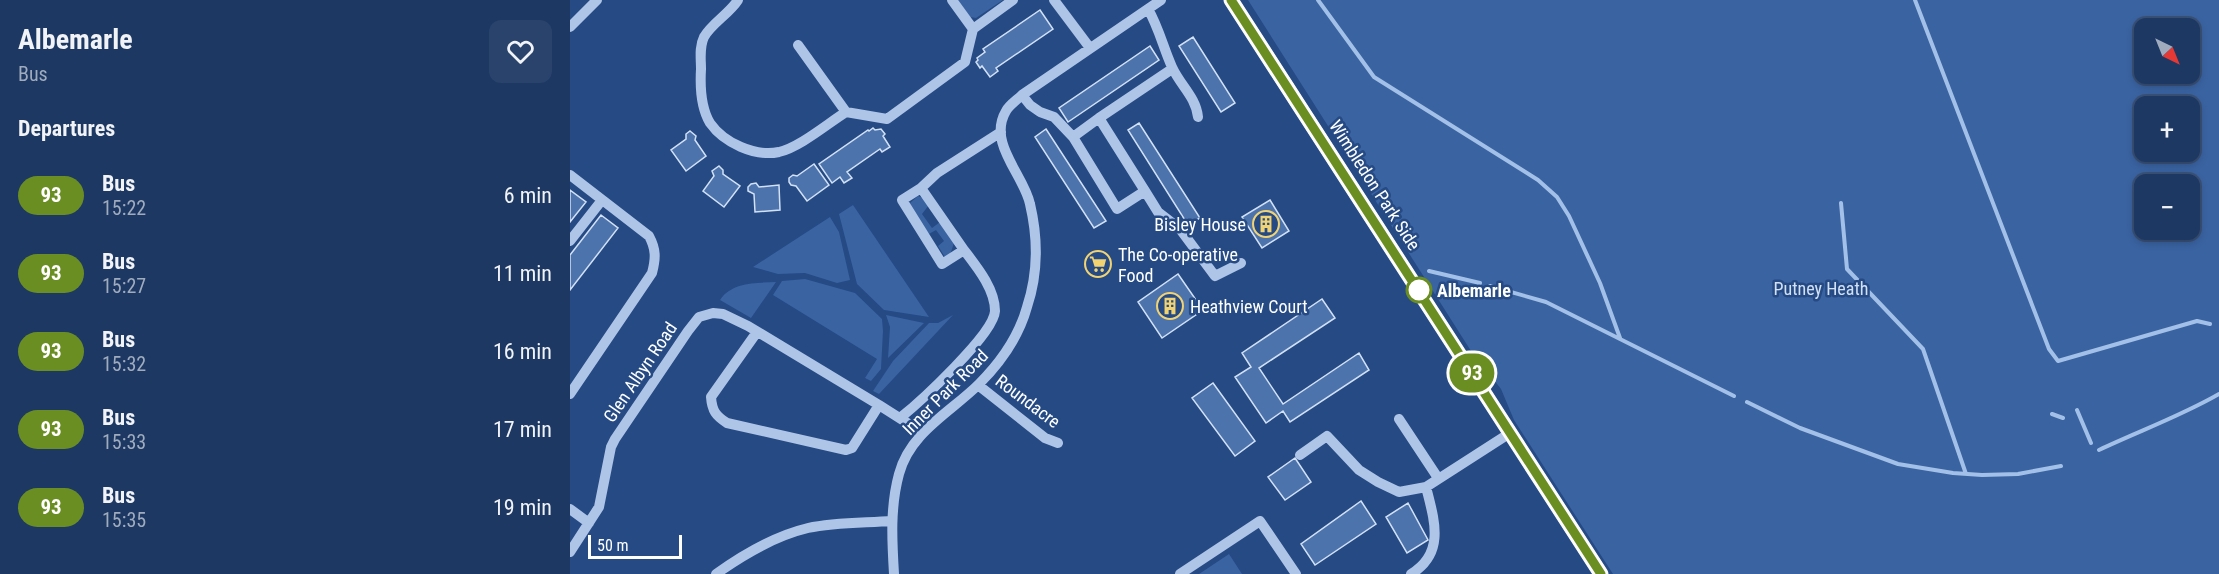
<!DOCTYPE html>
<html lang="en">
<head>
<meta charset="utf-8">
<style>
  body { margin:0; font-family:"Roboto Condensed",sans-serif; background:#29436c; color:#f1f3f6; height:100vh; display:flex; flex-direction:column; font-size:22px; white-space:nowrap }
  * { box-sizing:border-box; margin:0 }
  p { font-size:20px; color:#a0acbe }
  .icon { flex:none; width:33px; height:33px; fill:none; stroke:currentColor; stroke-width:2; stroke-linecap:round; stroke-linejoin:round }
  .map { position:relative; flex:1; overflow:hidden }
  .drawer { display:flex; flex-direction:column; background:#1c3863; width:570px }
  .drawer>* { flex:none }
  .badge { padding:0 12px; border-radius:20px; font-size:21px; line-height:39px }
  .needle { width:39px; rotate:137deg }
  .buttons { position:absolute; left:1564px; top:18px; display:grid; gap:12px }
  .buttons a { display:grid; place-items:center; width:66px; height:66px; border-radius:12px; background:#1c3863; box-shadow:0 3px 9px #0003,0 0 0 2px #3a5278; font-size:30px }
  .scale { position:absolute; left:18px; bottom:15px; width:94px; box-sizing:border-box; padding-left:6px; border:3px solid #fff; border-top:0; font-size:16px; line-height:21px; white-space:nowrap; color:#fff; -webkit-text-stroke:4px #254a84; paint-order:stroke }
  .map>.badge { position:absolute; translate:-50% -50%; box-shadow:0 0 0 3px #fff }
  h2 { padding:0 18px; font-size:22px; line-height:54px }
  .round { display:grid; place-items:center; flex:none; width:63px; height:63px; border-radius:12px; background:#29436c }
  .overview { display:flex; align-items:center; justify-content:space-between; height:102px; padding:0 18px }
  h1 { font-size:28px; font-weight:700; line-height:45px }
  ul { padding:0; list-style:none }
  li { display:flex; align-items:center; gap:18px; height:78px; padding:0 18px }
  li div { flex:1 }
  li b { display:block; font-size:22px }
  li em { font-style:normal }
  li .badge { min-width:66px; font-weight:700; text-align:center }
  main { display:flex; flex:1; min-height:0 }
  .map>svg:first-child { display:block }
  .green { fill:#3a63a1; fill-rule:evenodd }
  .lines { fill:none; stroke-linecap:round; stroke-linejoin:round }
  .stream { stroke:#a3c0e8; stroke-width:4 }
  .building { fill:#4d73ac; stroke:#d2e1f6; stroke-width:1.5 }
  .minor { stroke:#afc5e8; stroke-width:10 }
  .major { stroke:#f1f5fe; stroke-width:15 }
  .line-casing { stroke:#fff; stroke-width:14 }
  .line { stroke:#6b8e23; stroke-width:9 }
  .stop-dot { fill:#fff; stroke:#6b8e23; stroke-width:3 }
  .labels { text-anchor:middle; dominant-baseline:central; stroke-width:5; stroke-linejoin:round; paint-order:stroke }
  .street-label { font-size:18px; fill:#fff; stroke:#254a84 }
  .poi-label { font-size:18px; fill:#fff; stroke:#254a84; text-anchor:start }
  .park-label { font-size:18px; fill:#d2e1f6; stroke:#254a84 }
  .stop-label { font-size:18px; font-weight:bold; fill:#fff; stroke:#254a84; text-anchor:start }
</style>
</head>
<body>
<main>
<section class="drawer">
<div class="overview"><div><h1>Albemarle</h1><p>Bus</p></div><a class="round"><svg class="icon" aria-label="heart" viewBox="0 0 24 24"><path d="M12 20l-8-8c-3-5 5-10 8-4 3-6 11-1 8 4z"/></svg></a></div>
<h2>Departures</h2>
<ul>
<li><span class="badge" style="background:#6b8e23;color:#fff">93</span><div><b>Bus</b><p>15:22</p></div><em>6 min</em></li>
<li><span class="badge" style="background:#6b8e23;color:#fff">93</span><div><b>Bus</b><p>15:27</p></div><em>11 min</em></li>
<li><span class="badge" style="background:#6b8e23;color:#fff">93</span><div><b>Bus</b><p>15:32</p></div><em>16 min</em></li>
<li><span class="badge" style="background:#6b8e23;color:#fff">93</span><div><b>Bus</b><p>15:33</p></div><em>17 min</em></li>
<li><span class="badge" style="background:#6b8e23;color:#fff">93</span><div><b>Bus</b><p>15:35</p></div><em>19 min</em></li>
</ul>
</section>
<div class="map">
<svg width="1649" height="574" viewBox="0 0 1649 574">
  <rect width="100%" height="100%" fill="#254a84"/>
  <path class="green" d="M388 0H433L406 18 400 17Z
    M678 0H1649V574H1043L944 420 931 389 901 351ZM1575 28H1620V74H1575ZM1575 106H1620V152H1575ZM1575 184H1620V230H1575Z
    M348 196 353 198 359 205 352 214 362 228 370 222 384 243 380 255 375 257 368 246 374 241 366 230 359 234 342 210 340 203Z
    M283 205 359 317 314 310 287 284 269 214Z
    M260 217 269 232 280 280 267 283 235 273 208 274 183 267Z
    M235 279 285 293 312 319 313 331 311 369 301 381 295 378 307 359 203 295 212 281Z
    M206 282 181 318 150 300C162 282 186 283 206 282Z
    M316 315 354 323 318 358 320 327Z
    M383 315 309 394 303 391 323 361 359 323H368Z
    M659 554 672 574H629Z"/>
  <g class="lines">
    <path class="stream" d="M748 0 804 77 968 180 987 197 999 216 1030 283 1050 338
      M1345 0 1479 349 1488 361 1627 321 1640 324
      M1271 203 1277 269 1353 349 1396 474
      M859 271 910 283
      M920 286 976 302 1164 396
      M1177 402 1230 428 1328 464 1383 473 1412 475 1448 474 1491 466
      M1507 410 1521 443
      M1482 414 1493 418
      M1529 450C1569 431 1611 416 1649 394"/>
  </g>
  <path class="building" d="M470 10 483 29 426 68 428 71 420 77 412 66 410 68 406 62 408 60 407 58 415 52 413 49Z
    M623 37 665 103 651 112 609 46Z
    M580 46 589 60 498 122 489 108Z
    M569 123 630 218 618 225 558 130Z
    M303 128 305 130 311 129 315 134 313 136 320 147 312 152 310 149 277 172 282 178 274 183 270 177 262 183 249 164 298 130 299 131Z
    M476 129 536 221 524 228 465 137Z
    M120 131 126 136 125 140 136 156 116 171 101 150 116 139V134Z
    M244 164 259 185 237 201 226 186 221 185 219 182V178L223 175 227 176Z
    M149 166 153 170V174L170 186 154 207 133 191 144 176 142 171Z
    M186 183 189 187 209 185 210 210 185 212 184 194 178 191V187L181 184Z
    M0 190 16 202 0 222Z
    M700 200 719 231 692 248 672 217Z
    M31 215 48 228 0 290V255Z
    M608 274 633 310 592 338 568 302Z
    M752 299 765 318 689 368 713 404 789 353 799 370 720 422 713 411 696 423 665 377 681 367 672 353Z
    M643 383 685 441 665 456 622 398Z
    M725 458 741 482 715 500 698 477Z
    M791 501 806 524 745 565 731 544Z
    M838 503 858 540 837 553 816 517Z"/>
  <g class="lines">
    <path class="minor" d="M168 0C159 14 142 23 134 37 129 47 131 59 131 69 130 86 131 108 140 123 154 143 185 157 209 152 230 147 257 124 276 112L228 45
      M382 0 403 29
      M484 0 520 48
      M578 9C589 28 593 47 602 67 610 85 626 97 628 117
      M0 27 27 0
      M403 29 443 0
      M452 95 460 105 470 112 484 117 503 137
      M276 112 317 119 395 62 403 29
      M529 118 602 69
      M0 175 79 236C86 249 86 258 82 273L0 394
      M351 188 367 173 431 132
      M575 191 529 118 503 137 547 209 575 191 588 212 610 229 645 276 671 263
      M0 241 32 200
      M187 332 141 397C142 411 146 416 157 423L276 450 282 448 309 405
      M408 385 475 438 488 443
      M330 418C350 402 424 334 425 311 425 289 407 267 394 250L372 264 332 200 351 188 394 250
      M829 419 868 478
      M730 455 757 436 789 470 808 482 829 492 856 487 940 433
      M0 509 19 523
      M0 552 29 507 41 447 45 439 118 331 129 317 143 313 153 314 178 326 309 405 353 433
      M146 574C174 554 204 536 238 528 265 522 294 523 322 521
      M324 574C322 541 320 507 329 474 340 432 381 412 409 384 430 363 449 336 457 307 468 274 468 238 460 204 454 175 417 143 436 111 439 105 447 100 452 95L591 0
      M610 574 690 521 726 574
      M841 574C876 553 864 519 856 487"/>
    <path class="major" d="M661 0 1031 574"/>
  </g>
  <g class="lines">
    <defs>
      <path id="line" d="M661 0 1031 574"/>
    </defs>
    <use href="#line" class="line-casing"/>
    <use href="#line" class="line"/>
  </g>
  <defs>
    <symbol id="building-ring" viewBox="-11 -11 22 22"><circle r="9.5" fill="#254a84" stroke="#f1d373" stroke-width="1.5"/><path d="M-4-6H4V6H1V3H-1V6H-4ZM-2.5-4.3h1.7v1.8h-1.7ZM.8-4.3h1.7v1.8H.8ZM-2.5-1h1.7V.8h-1.7ZM.8-1h1.7V.8H.8Z" fill="#f1d373"/></symbol>
    <symbol id="supermarket-ring" viewBox="-11 -11 22 22"><circle r="9.5" fill="#254a84" stroke="#f1d373" stroke-width="1.5"/><path d="M-6-5.5h2.5l.6 2H6L4.5 2H-2.5L-4.4-4H-6ZM-1.5 3.2a1.3 1.3 0 1 0 .1 0ZM3 3.2a1.3 1.3 0 1 0 .1 0Z" fill="#f1d373"/></symbol>
  </defs>
  <g fill-rule="evenodd">
    <use href="#building-ring" x="681" y="209" width="30" height="30"/>
    <use href="#supermarket-ring" x="513" y="249" width="30" height="30"/>
    <use href="#building-ring" x="585" y="291" width="30" height="30"/>
  </g>
  <circle class="stop-dot" cx="849" cy="290" r="12"/>
  <g class="labels">
    <g class="street-label">
      <text transform="translate(805 185) rotate(57)">Wimbledon Park Side</text>
      <text transform="translate(70 372) rotate(-56)">Glen Albyn Road</text>
      <text transform="translate(375 392) rotate(-45)">Inner Park Road</text>
      <text transform="translate(458 401) rotate(37)">Roundacre</text>
    </g>
    <g class="poi-label">
      <text x="676" y="224" text-anchor="end">Bisley House</text>
      <text x="548" y="254">The Co-operative<tspan x="548" dy="21">Food</tspan></text>
      <text x="620" y="306">Heathview Court</text>
    </g>
    <g class="park-label">
      <text x="1251" y="288">Putney Heath</text>
    </g>
    <g class="stop-label">
      <text x="867" y="290">Albemarle</text>
    </g>
  </g>
</svg>
<div class="buttons">
<a><svg class="needle" viewBox="-14 -14 28 28"><path d="M0-13l5 13h-10z" fill="#e53935"/><path d="M0 13l5-13h-10z" fill="#a0acbe"/></svg></a>
<a>+</a>
<a>−</a>
</div>
<div class="scale">50 m</div>
<b class="badge" style="left:902px;top:373px;background:#6b8e23;color:#fff">93</b>
</div>
</main>
</body>
</html>
